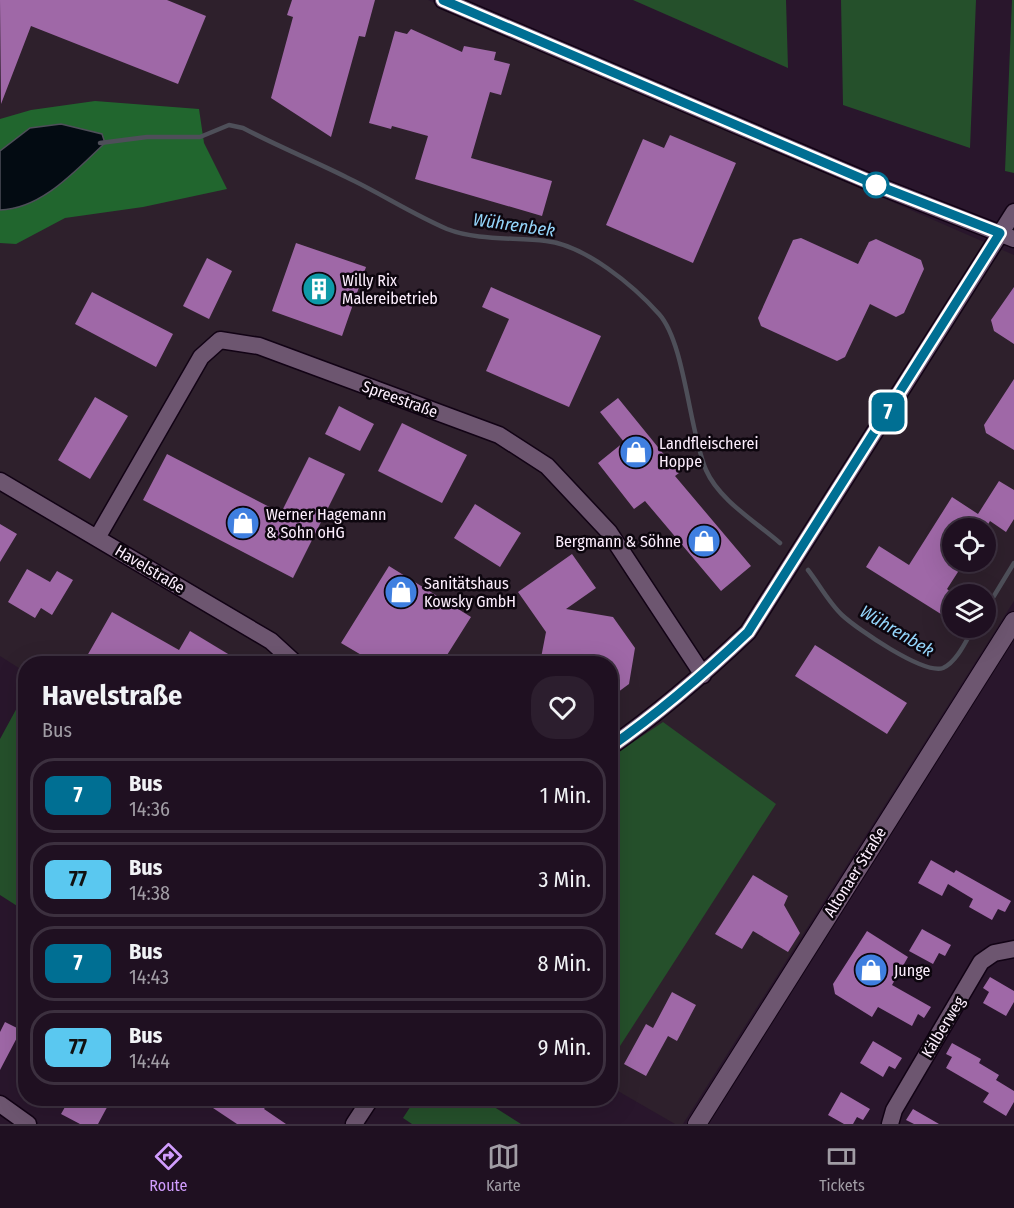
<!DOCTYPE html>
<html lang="de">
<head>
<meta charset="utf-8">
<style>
  body { margin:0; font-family:"Fira Sans Condensed",sans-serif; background:#2c1e2e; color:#f1f3f6; height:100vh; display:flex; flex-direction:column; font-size:22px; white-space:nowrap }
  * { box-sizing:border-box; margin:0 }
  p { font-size:20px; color:#a19da5 }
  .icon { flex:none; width:33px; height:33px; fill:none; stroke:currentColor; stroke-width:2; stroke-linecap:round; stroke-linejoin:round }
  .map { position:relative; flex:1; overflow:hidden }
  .details { position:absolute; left:18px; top:656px; width:600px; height:450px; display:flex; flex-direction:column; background:#1f1021; border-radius:24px; box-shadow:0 6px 24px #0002,0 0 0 2px #3c303f }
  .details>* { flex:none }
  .badge { padding:0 12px; border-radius:9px; font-size:21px; line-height:39px }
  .controls { position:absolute; left:942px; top:518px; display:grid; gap:12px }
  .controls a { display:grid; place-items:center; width:54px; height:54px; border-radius:50%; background:#1f1021; box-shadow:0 6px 24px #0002,0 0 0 2px #3c303f; font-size:30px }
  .map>.badge { position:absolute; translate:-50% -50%; box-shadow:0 0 0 3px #fff }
  .round { display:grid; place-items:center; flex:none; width:63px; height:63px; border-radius:24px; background:#2c1e2e }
  .head { display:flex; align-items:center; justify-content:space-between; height:102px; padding:0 24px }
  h1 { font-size:28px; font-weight:700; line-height:45px }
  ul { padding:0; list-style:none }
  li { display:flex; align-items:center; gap:18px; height:75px; margin:0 12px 9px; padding:0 12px; border:3px solid #3c303f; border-radius:24px }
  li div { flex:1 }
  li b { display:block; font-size:22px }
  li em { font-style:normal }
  li .badge { min-width:66px; font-weight:700; text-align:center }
  .menu { display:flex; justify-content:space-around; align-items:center; height:84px; border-top:2px solid #3c303f; background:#1f1021; font-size:16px; color:#a19da5 }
  .menu a { display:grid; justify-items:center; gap:3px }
  .menu .current { color:#d19dfe }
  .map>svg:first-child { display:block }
  .industrial { fill:#2e202c; fill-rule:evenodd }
  .green { fill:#25502b }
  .forest { fill:#21662e }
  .water { fill:#030b12; stroke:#4e4f59; stroke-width:1.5 }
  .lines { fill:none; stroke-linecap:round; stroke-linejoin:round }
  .stream { stroke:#4e4f59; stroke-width:4.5 }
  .building { fill:#9f68a7 }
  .street-casing { stroke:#110214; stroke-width:19 }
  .secondary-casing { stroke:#110214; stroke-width:20 }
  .street { stroke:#6d5670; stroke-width:16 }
  .secondary { stroke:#6d5670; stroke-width:18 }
  .line-casing { stroke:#fff; stroke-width:14 }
  .line { stroke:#006f93; stroke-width:9 }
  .stop-dot { fill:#fff; stroke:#006f93; stroke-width:3 }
  .labels { text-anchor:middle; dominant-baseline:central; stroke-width:5; stroke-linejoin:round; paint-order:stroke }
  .poi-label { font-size:16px; fill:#fdeffe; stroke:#0d060e; text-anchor:start }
  .street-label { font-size:16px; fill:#fdeffe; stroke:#0d060e }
  .water-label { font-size:18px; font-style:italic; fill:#94d5fb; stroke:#0d060e }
</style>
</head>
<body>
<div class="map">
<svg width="1014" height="1124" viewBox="0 0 1014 1124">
  <rect width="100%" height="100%" fill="#29162c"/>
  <path class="industrial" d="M0 0H428L1014 255V601L683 1124H675L611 1087 610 663H26L25 672 0 656ZM952 528H986V561H952ZM952 594H986V627H952Z"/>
  <path class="green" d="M633 0H786L788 68Z
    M841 0H976L970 148 843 105Z
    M1012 0H1014V173L1005 171Z
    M25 693V911L0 895V739Z
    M663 722 776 804 611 1060V757Z
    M416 1098H480L521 1124H412L403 1118Z"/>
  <path class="forest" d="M95 101 199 109 204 143 227 189 143 207 65 218 16 244 0 243V119L31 110Z"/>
  <path class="water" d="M61 124 102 134 105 143C76 170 42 209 0 210V151L30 128Z"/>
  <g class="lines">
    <path class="stream" d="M100 143 147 137H200L229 125 243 128C277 146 312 160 346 177 380 193 412 214 447 229 478 241 514 237 546 241 585 245 634 286 659 314 685 343 689 430 706 470 719 500 756 522 780 543
      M808 570C819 584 829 603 842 615 857 629 924 675 943 668 957 662 967 639 974 627
      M986 609 1014 563"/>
  </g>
  <path class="building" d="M0 0H167L206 16 178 84 31 26 1 104Z
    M292 0H375L365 37 359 36 331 137 271 98 293 17 287 15Z
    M411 29 462 52 464 46 496 52 494 60 510 64 501 95 490 92 471 158 552 181 542 216 415 179 428 136 392 126 391 129 369 123 395 31 407 34Z
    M670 135 736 163 693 263 606 225 643 139 664 148Z
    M801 238 858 264 869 242 876 239 921 260 924 269 904 313 896 317 870 304 845 357 837 361 761 326 758 318 793 240Z
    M296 243 366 267 342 336 272 311Z
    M207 258 232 271 209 319 183 306Z
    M491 287 601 336 569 407 486 371 509 319 482 307Z
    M1014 287V344L994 331 991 320Z
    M92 292 173 334 156 367 75 324Z
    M1014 379V450L986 433 984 425Z
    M95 397 128 416 90 479 58 460Z
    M618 398 679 473 675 476 751 566 721 591 645 501 634 509 598 463 624 442 600 412Z
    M339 406 374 424 360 451 325 434Z
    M402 423 467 455 442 503 378 471Z
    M167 454 281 513 309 457 345 474 293 578 143 500Z
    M999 481 1014 490V519L1006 532 990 521 986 528H952V561H965L947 589 952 593V621L866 567 879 546 909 565 952 497 978 514Z
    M475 504 521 533 500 567 454 538Z
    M0 524 17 534 0 562Z
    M572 554 596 588 566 609 613 617 635 648 629 684 610 698V663H540L546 632 518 592Z
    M389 566 471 617 442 663H375L341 643Z
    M27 569 50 582 57 571 73 580 52 615 41 608 35 618 8 602Z
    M112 612 179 650 190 631 243 663H99L87 656Z
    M815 645 907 703 887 734 795 676Z
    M931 860 954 873 956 870 1011 901 1005 912 998 909 992 920 969 907 973 899 948 884 942 896 918 883Z
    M753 875 788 896 784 905 800 933 788 952 753 931 742 949 715 934Z
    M922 929 951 945 945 956 939 953 933 964 909 951Z
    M867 931 908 957 892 985 931 1007 924 1018 918 1014 912 1026 878 1007 872 1017 835 994 833 984Z
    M990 977 1014 991V1002L1006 1016 983 1003 989 992 983 988Z
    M672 992 696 1005 677 1041 668 1036 646 1076 624 1064 646 1024 653 1028Z
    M5 1022 21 1030 0 1070V1032Z
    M873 1041 902 1058 895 1069 889 1066 883 1077 860 1063Z
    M952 1043 981 1059 979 1063 999 1075 996 1080 1014 1091V1102L1006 1116 983 1102 989 1093 946 1068 952 1057 946 1054Z
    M841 1092 870 1109 863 1120 857 1117 853 1124H844L828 1115Z
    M47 1098H75L87 1104 91 1098H112L98 1124H80L61 1114 65 1107Z
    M198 1098H257L267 1105 264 1109 286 1124H237Z
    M913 1109 939 1124H914L906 1120Z"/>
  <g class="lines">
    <defs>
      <path id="street" d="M443 0 879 186 1014 239
        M0 481 271 641 295 663
        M97 538 201 357 220 340 259 346 499 435 547 466 609 532 703 675
        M610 747C660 712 704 674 748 632L1014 212
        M0 1104 28 1124
        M354 1124 371 1098
        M890 1124 894 1110 981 962 994 953 1014 949"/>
      <path id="secondary" d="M697 1124 1014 621"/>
    </defs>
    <use href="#street" class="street-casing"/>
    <use href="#secondary" class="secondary-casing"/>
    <use href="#street" class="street"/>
    <use href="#secondary" class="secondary"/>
  </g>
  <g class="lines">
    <defs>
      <path id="line" d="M443 0 879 186 1000 233 748 632C704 674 660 712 610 747"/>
    </defs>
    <use href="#line" class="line-casing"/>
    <use href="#line" class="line"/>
  </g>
  <defs>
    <symbol id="building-disc" viewBox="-11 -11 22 22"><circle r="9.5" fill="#0f9aa8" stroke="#0d060e"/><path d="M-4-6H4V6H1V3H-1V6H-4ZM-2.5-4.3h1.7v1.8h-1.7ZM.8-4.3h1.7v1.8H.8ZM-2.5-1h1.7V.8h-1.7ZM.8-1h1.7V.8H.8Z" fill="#fff"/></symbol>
    <symbol id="shop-disc" viewBox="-11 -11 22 22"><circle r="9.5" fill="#3f7fe0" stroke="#0d060e"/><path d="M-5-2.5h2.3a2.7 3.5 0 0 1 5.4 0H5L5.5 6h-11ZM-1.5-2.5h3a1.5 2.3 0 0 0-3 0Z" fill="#fff"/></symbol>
  </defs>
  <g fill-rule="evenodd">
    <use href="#building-disc" x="300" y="270" width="38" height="38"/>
    <use href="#shop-disc" x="617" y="433" width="38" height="38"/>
    <use href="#shop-disc" x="224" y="504" width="38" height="38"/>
    <use href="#shop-disc" x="685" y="522" width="38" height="38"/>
    <use href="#shop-disc" x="382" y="573" width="38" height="38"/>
    <use href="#shop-disc" x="852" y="951" width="38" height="38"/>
  </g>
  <circle class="stop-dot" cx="876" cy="185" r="12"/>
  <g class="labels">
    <g class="poi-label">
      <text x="342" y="280">Willy Rix<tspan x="342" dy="18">Malereibetrieb</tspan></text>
      <text x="659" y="443">Landfleischerei<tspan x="659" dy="18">Hoppe</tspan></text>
      <text x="266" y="514">Werner Hagemann<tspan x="266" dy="18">&amp; Sohn oHG</tspan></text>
      <text x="681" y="541" text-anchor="end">Bergmann &amp; Söhne</text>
      <text x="424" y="583">Sanitätshaus<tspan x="424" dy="18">Kowsky GmbH</tspan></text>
      <text x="894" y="970">Junge</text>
    </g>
    <g class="street-label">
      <text transform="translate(400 399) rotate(20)">Spreestraße</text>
      <text transform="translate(150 569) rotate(31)">Havelstraße</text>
      <text transform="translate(855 872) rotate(-58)">Altonaer Straße</text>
      <text transform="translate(943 1027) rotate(-59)">Kälberweg</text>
    </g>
    <g class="water-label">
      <text transform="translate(514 225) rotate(8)">Wührenbek</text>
      <text transform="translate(897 631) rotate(31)">Wührenbek</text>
    </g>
  </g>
</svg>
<div class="controls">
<a><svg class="icon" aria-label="locate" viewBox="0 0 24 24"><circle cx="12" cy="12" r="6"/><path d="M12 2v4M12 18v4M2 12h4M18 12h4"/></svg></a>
<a><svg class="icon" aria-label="layers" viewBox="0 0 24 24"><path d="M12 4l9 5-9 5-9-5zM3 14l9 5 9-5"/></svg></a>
</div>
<b class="badge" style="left:888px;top:412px;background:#006f93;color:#fff">7</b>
<section class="details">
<div class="head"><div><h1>Havelstraße</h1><p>Bus</p></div><a class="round"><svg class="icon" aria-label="heart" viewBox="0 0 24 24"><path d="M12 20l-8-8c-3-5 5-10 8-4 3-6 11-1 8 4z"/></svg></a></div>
<ul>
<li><span class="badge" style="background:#006f93;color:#fff">7</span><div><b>Bus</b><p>14:36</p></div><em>1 Min.</em></li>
<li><span class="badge" style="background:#5ac8f0;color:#111">77</span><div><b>Bus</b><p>14:38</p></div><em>3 Min.</em></li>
<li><span class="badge" style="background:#006f93;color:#fff">7</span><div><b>Bus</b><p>14:43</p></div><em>8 Min.</em></li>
<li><span class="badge" style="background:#5ac8f0;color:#111">77</span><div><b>Bus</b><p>14:44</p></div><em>9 Min.</em></li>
</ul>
</section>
</div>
<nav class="menu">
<a class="current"><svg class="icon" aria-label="directions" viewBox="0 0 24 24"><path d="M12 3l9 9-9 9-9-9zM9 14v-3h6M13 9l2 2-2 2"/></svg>Route</a>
<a><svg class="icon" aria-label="map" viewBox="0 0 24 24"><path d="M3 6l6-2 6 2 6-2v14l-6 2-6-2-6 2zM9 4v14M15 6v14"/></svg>Karte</a>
<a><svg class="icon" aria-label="tickets" viewBox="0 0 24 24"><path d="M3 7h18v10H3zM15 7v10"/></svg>Tickets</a>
</nav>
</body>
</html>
